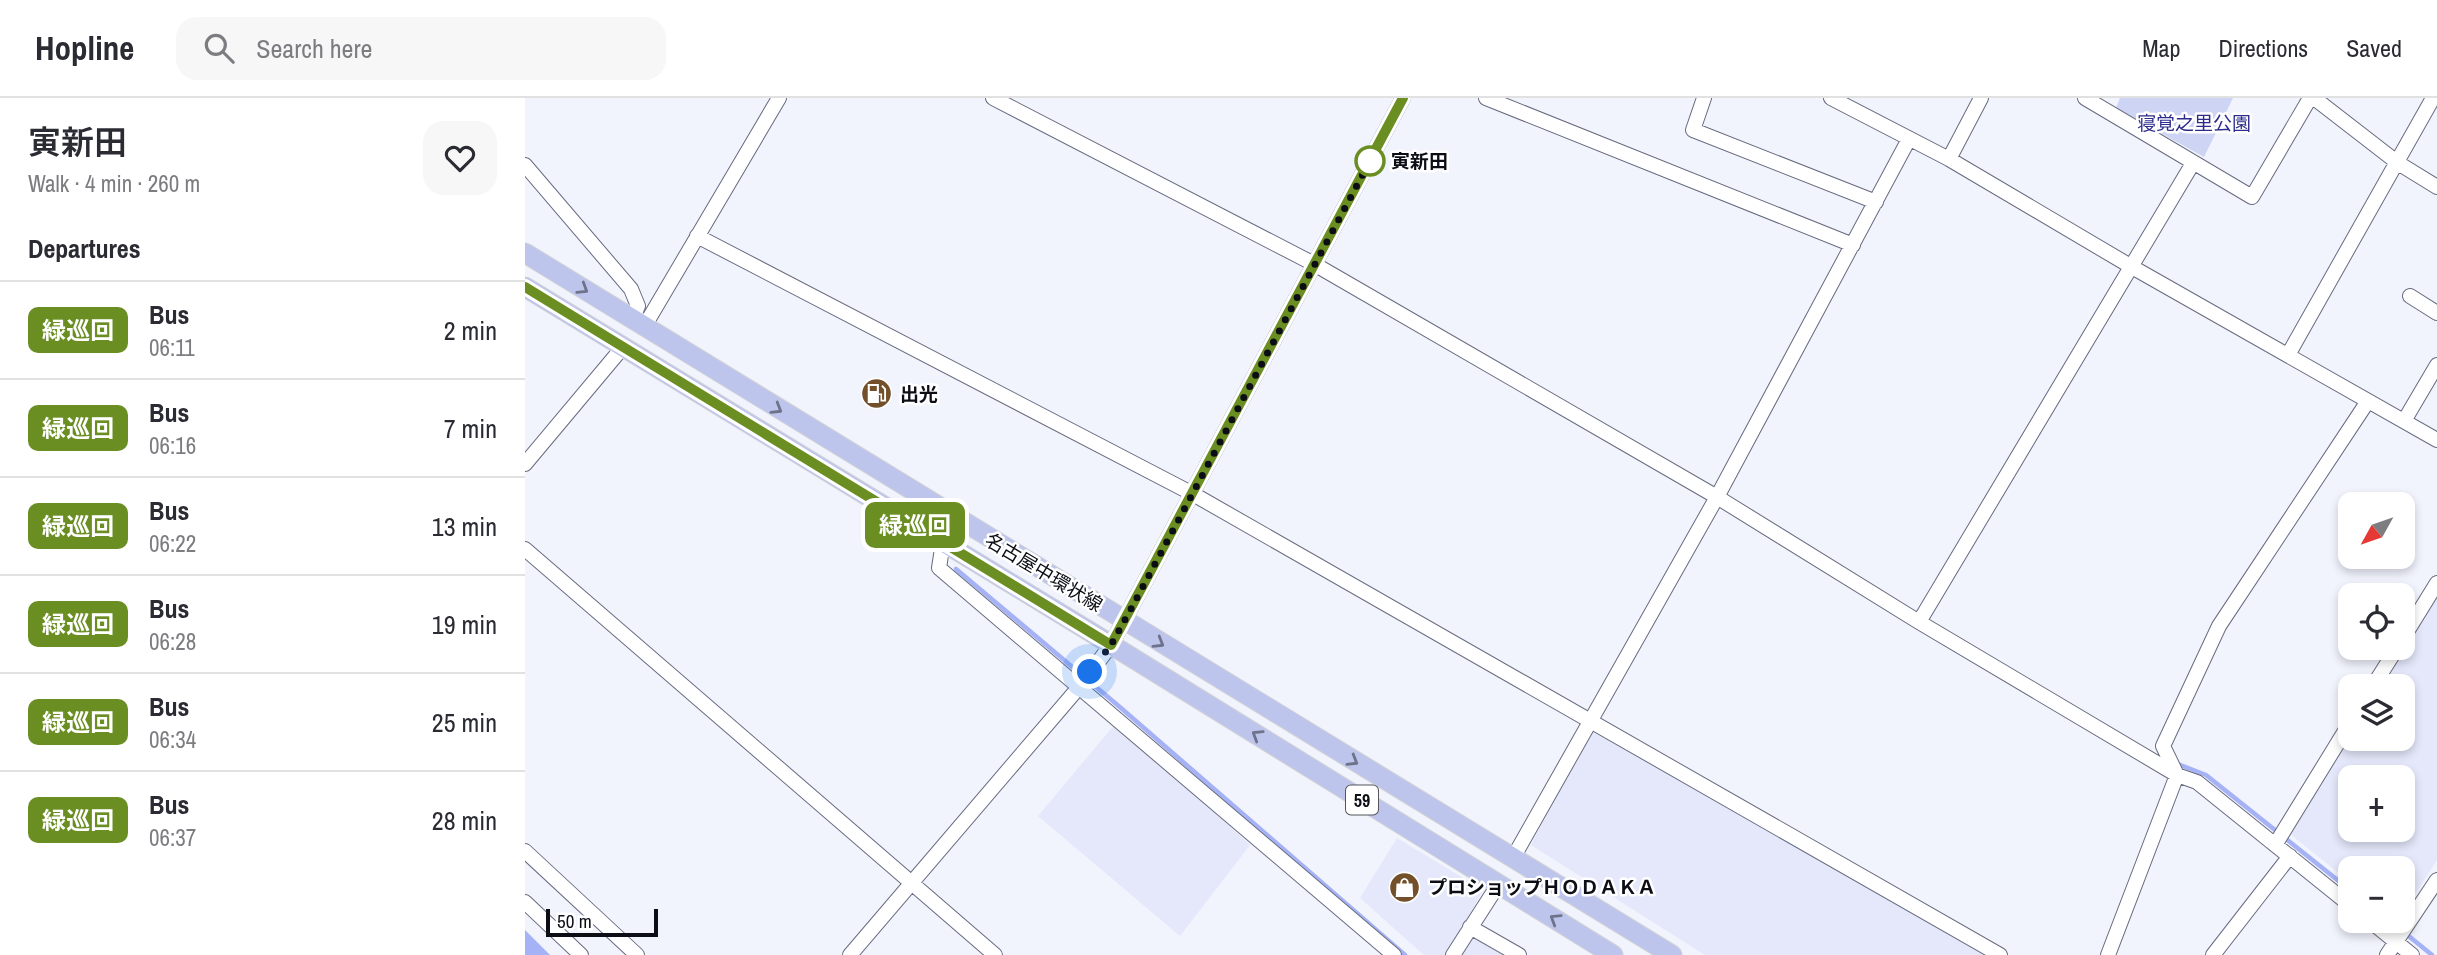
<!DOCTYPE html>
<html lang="en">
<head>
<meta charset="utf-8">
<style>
  body { margin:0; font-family:"Archivo Narrow","Noto Sans JP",sans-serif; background:#f7f7f7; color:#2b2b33; height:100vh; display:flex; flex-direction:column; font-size:26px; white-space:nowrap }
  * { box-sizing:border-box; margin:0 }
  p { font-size:23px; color:#7c7c81 }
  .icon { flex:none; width:38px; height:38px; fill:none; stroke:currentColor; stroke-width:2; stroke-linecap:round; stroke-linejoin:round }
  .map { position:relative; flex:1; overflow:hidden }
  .drawer { display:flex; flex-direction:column; background:#fff; width:525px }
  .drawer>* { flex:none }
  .badge { padding:0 14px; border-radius:10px; font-size:24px; line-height:46px }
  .needle { width:46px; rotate:230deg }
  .tools { position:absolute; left:1813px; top:394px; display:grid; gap:14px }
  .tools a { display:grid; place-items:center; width:77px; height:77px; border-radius:14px; background:#fff; box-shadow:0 4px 10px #0003; font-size:35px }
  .scale { position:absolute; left:21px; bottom:18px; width:112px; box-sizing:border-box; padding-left:7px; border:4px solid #0c0d15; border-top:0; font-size:19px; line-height:24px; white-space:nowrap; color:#0c0d15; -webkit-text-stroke:5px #fff; paint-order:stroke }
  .you { position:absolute; width:35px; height:35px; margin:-18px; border:5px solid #fff; border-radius:50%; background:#1a73e8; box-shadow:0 0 0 10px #1a73e833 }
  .map>.badge { position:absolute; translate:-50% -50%; box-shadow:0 0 0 4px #fff }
  h2 { padding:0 28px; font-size:26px; line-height:63px }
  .round { display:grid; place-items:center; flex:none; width:74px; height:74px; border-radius:21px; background:#f7f7f7 }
  .headline { display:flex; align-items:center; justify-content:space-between; height:119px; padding:0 28px }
  h1 { font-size:33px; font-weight:600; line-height:52px }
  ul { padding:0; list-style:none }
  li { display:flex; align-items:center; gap:21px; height:98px; padding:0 28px; border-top:2px solid #e1e1e2 }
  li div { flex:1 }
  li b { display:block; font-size:26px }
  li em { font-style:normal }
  li .badge { min-width:77px; font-weight:700; text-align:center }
  header { display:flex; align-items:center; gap:42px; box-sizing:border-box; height:98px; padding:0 35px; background:#fff; border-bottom:2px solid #e1e1e2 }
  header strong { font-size:33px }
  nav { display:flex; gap:38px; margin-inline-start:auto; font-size:24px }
  .search { width:490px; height:63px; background:#f7f7f7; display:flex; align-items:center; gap:18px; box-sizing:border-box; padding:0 24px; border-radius:21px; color:#7c7c81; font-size:26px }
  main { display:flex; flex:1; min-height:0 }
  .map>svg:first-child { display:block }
  .built { fill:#e4e8fa; fill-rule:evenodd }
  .green { fill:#cdd4f4 }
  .water { fill:#a5b2f6 }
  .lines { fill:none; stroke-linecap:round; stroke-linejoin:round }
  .stream { stroke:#a5b2f6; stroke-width:4.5 }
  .minor-casing { stroke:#676b7f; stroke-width:16 }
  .major-casing { stroke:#d3d3d5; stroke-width:21 }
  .minor { stroke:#fff; stroke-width:14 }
  .major { stroke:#bec5ec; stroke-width:19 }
  .oneway { stroke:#6e728b }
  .line-casing { stroke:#fff; stroke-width:16 }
  .line { stroke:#6b8e23; stroke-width:10 }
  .walk { stroke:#0c0d15; stroke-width:7; stroke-dasharray:0 12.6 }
  .stop-dot { fill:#fff; stroke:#6b8e23; stroke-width:3.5 }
  .labels { text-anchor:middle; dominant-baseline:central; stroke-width:5; stroke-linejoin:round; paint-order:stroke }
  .shield { fill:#fff; stroke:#55565b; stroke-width:2 }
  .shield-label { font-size:18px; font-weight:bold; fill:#0c0d15 }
  .park-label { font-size:19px; fill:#2d2c8c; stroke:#fff }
  .stop-label { font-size:19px; font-weight:bold; fill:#0c0d15; stroke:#fff; text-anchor:start }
  .poi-label { font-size:19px; font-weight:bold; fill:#0c0d15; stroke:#fff; text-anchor:start }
  .street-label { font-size:19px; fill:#0c0d15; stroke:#fff }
</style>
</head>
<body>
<header>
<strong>Hopline</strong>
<div class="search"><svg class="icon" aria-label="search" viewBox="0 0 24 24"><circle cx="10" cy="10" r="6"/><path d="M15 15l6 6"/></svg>Search here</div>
<nav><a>Map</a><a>Directions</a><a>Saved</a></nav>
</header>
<main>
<section class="drawer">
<div class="headline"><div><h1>寅新田</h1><p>Walk · 4 min · 260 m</p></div><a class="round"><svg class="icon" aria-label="heart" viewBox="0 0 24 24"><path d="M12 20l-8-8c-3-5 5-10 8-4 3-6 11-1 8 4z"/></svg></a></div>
<h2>Departures</h2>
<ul>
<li><span class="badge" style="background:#6b8e23;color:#fff">緑巡回</span><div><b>Bus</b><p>06:11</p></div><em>2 min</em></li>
<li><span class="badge" style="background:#6b8e23;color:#fff">緑巡回</span><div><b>Bus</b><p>06:16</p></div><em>7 min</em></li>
<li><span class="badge" style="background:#6b8e23;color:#fff">緑巡回</span><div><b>Bus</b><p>06:22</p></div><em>13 min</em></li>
<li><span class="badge" style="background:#6b8e23;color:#fff">緑巡回</span><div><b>Bus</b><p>06:28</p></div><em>19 min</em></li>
<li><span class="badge" style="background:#6b8e23;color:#fff">緑巡回</span><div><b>Bus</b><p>06:34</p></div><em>25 min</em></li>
<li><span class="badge" style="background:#6b8e23;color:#fff">緑巡回</span><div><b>Bus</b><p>06:37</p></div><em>28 min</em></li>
</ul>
</section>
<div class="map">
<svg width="1912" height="857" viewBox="0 0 1912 857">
  <rect width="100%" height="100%" fill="#f1f3fd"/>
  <path class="built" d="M1912 498V762L1878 815V770H1825V784L1765 736 1825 638V640H1878V588H1856ZM1825 679H1878V732H1825Z
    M591 625 725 747 655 838 513 718Z
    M1066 630 1472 857H1180L1006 747Z
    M872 740 958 792 922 857H899L835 800Z
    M947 834 988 857H935Z"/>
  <path class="green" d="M1595 0H1708L1679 59 1591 10Z"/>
  <path class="water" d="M0 832 25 857H0Z"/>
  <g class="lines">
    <path class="stream" d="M431 471 596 610 880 857
      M1650 665 1681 677 1825 792
      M1864 822 1907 857"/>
    <defs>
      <path id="minor" d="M468 0 789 166 1192 399 1394 524 1652 677 1672 684 1825 807
        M961 0 1328 147
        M1179 0 1168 32 1351 104
        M1306 0 1424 61 1607 169 1912 342
        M1560 0 1727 99 1785 0
        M1789 0 1873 65 1912 89
        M1424 61 1456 0
        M0 67 106 191 113 208 107 222
        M172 138 668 396 1475 857
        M1885 198 1912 215
        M119 229 254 0
        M1763 257 1908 0
        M1879 323 1912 267
        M0 366 98 249
        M418 444 414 470 869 857
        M0 451 470 857
        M1394 524 1668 65
        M1878 540 1912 485
        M1848 588 1872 550
        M1750 747 1825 625
        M0 753 112 857
        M988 760 1192 399 1384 41
        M0 804 56 857
        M1844 822 1887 857
        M945 829 994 857
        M325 857 555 588 586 547 878 0
        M928 857 973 787
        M1583 857 1652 677 1638 648 1694 528 1843 303
        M1688 857 1765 758
        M1862 857 1912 782"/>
      <path id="major" d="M0 155 1147 857
        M0 189 564 533 1088 857"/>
    </defs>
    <use href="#minor" class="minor-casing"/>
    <use href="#major" class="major-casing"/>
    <use href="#minor" class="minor"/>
    <use href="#major" class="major"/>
  </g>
  <defs><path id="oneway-chevron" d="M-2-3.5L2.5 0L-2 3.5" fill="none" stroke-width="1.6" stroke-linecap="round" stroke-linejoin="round" transform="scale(1.75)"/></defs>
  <g class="oneway">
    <use href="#oneway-chevron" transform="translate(58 191) rotate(32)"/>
    <use href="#oneway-chevron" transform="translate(252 311) rotate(31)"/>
    <use href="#oneway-chevron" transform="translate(634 545) rotate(31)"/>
    <use href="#oneway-chevron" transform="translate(732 637) rotate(-148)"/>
    <use href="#oneway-chevron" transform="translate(828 663) rotate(31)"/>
    <use href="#oneway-chevron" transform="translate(1030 821) rotate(-148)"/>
  </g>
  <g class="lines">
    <defs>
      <path id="line" d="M0 189 586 547 878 0"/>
    </defs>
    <use href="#line" class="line-casing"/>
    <use href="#line" class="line"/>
    <path class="walk" d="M565 574 586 547 606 511 845 63"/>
  </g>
  <defs>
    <symbol id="fuel-disc" viewBox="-11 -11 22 22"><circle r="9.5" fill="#74502a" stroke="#fff"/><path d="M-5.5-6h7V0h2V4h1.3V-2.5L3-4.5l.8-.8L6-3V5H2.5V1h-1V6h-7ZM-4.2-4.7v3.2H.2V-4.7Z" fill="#fff"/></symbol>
    <symbol id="shop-disc" viewBox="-11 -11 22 22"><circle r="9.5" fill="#74502a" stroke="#fff"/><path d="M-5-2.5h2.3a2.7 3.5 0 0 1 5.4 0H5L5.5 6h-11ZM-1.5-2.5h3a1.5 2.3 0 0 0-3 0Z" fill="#fff"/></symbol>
  </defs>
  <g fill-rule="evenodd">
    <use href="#fuel-disc" x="334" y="278" width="35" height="35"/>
    <use href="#shop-disc" x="862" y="772" width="35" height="35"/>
  </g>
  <circle class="stop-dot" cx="845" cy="63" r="14"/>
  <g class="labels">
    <rect class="shield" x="821" y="687.5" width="32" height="29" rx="5"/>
    <g class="shield-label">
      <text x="837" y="702">59</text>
    </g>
    <g class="park-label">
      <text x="1669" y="25">寝覚之里公園</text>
    </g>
    <g class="stop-label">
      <text x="866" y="63">寅新田</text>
    </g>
    <g class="poi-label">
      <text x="375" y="296">出光</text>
      <text x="903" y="789">プロショップＨＯＤＡＫＡ</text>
    </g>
    <g class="street-label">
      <text transform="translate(519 474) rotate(31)">名古屋中環状線</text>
    </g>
  </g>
</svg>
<div class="tools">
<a><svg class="needle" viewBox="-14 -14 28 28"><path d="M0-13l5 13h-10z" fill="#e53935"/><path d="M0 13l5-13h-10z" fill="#7c7c81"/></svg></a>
<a><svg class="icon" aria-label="locate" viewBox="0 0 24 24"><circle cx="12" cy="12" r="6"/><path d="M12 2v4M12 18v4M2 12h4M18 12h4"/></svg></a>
<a><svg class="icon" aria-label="layers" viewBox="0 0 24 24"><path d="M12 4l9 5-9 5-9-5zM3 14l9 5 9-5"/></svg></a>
<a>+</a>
<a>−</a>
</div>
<div class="scale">50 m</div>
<div class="you" style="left:565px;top:574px"></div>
<b class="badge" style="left:390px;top:427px;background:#6b8e23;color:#fff">緑巡回</b>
</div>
</main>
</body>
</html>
